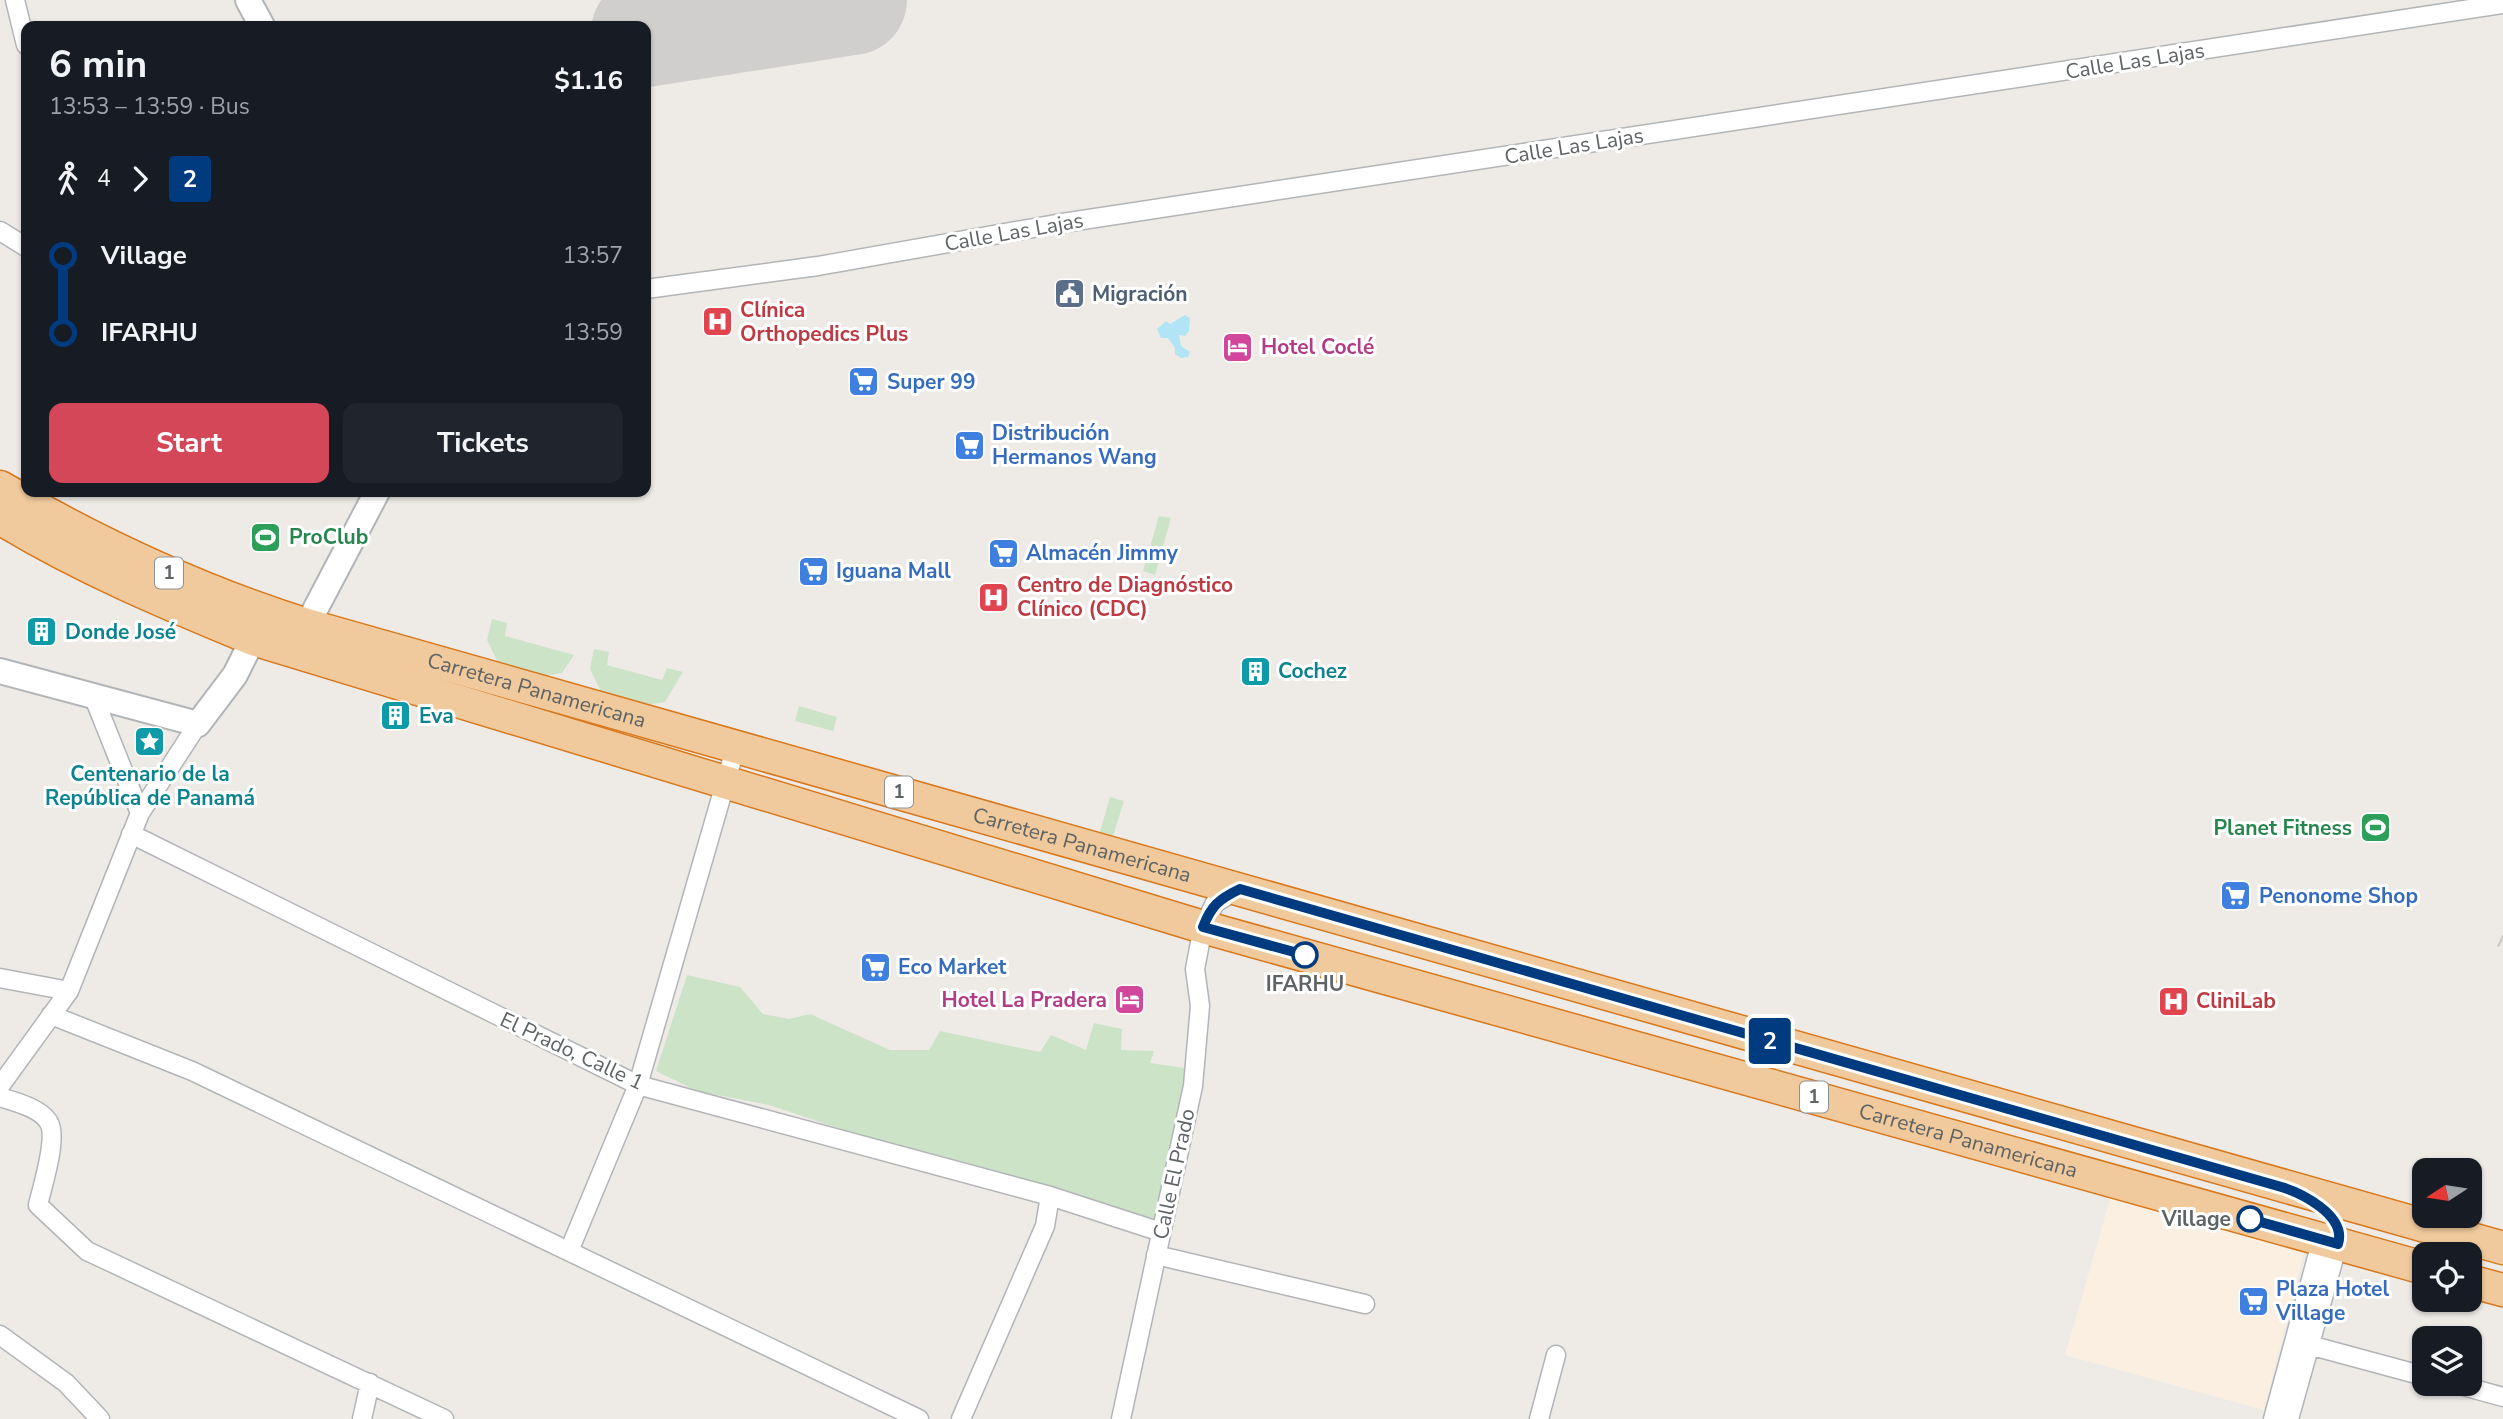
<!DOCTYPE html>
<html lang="en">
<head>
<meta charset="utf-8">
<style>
  body { margin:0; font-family:"Nunito Sans",sans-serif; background:#20242c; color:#f1f3f6; height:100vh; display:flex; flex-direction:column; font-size:26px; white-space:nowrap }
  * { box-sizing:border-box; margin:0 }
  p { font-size:23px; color:#9ea1a6 }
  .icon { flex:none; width:38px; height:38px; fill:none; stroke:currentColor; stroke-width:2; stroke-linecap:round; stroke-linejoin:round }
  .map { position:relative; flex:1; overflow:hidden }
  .panel { position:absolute; left:21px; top:21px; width:630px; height:476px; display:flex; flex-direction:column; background:#171b24; border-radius:14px; box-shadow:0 2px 5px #0004 }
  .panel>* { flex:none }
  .badge { padding:0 14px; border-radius:5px; font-size:24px; line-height:46px }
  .needle { width:46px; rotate:258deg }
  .buttons { position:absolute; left:2412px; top:1158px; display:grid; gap:14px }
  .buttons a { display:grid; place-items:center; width:70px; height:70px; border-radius:14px; background:#171b24; box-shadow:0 2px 5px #0004; font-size:35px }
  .map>.badge { position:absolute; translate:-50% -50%; box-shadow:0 0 0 4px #fff }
  .legs { display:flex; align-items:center; gap:10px; height:77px; padding:0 28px; font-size:23px }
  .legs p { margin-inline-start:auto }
  .headline { display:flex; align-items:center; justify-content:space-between; height:119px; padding:0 28px }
  h1 { font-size:38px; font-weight:700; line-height:52px }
  .cta { display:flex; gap:14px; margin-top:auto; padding:14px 28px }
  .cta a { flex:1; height:80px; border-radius:14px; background:#d44758; color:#fff; font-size:28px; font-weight:700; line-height:80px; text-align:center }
  .cta a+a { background:#20242c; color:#f1f3f6 }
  ul { padding:0 28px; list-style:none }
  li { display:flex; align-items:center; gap:24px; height:77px; font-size:26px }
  li i { display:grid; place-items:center; width:10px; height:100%; margin:0 9px; background:currentColor }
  li i::after { content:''; width:18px; height:18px; margin:-9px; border:5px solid; border-radius:50%; background:#171b24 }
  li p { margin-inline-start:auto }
  li:first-child i { background:linear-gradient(#0000 50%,currentColor 0) }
  li:last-child i { background:linear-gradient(currentColor 50%,#0000 0) }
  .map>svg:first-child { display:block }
  .commercial { fill:#faefe0 }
  .green { fill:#cce3c7 }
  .water { fill:#b1e5f5 }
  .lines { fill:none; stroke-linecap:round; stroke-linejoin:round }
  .runway { stroke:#d0cfcd; stroke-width:110 }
  .street-tunnel { stroke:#cac9c6; stroke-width:18; stroke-dasharray:18 9; stroke-linecap:butt }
  .street-casing { stroke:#b2b5b7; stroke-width:21 }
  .secondary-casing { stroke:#b1b5b7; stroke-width:28 }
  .highway-casing { stroke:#d8781d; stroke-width:35 }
  .street { stroke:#fff; stroke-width:18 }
  .secondary { stroke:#fff; stroke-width:24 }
  .highway { stroke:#f0ca9c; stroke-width:32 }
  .line-1-casing { stroke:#fff; stroke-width:16 }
  .line-1 { stroke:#003b80; stroke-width:10 }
  .stop-1-dot { fill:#fff; stroke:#003b80; stroke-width:3.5 }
  .labels { text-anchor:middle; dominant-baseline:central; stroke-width:6; stroke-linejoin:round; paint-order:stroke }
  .shield { fill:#fff; stroke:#8e9293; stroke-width:2 }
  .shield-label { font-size:19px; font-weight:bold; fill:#5e6365 }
  .street-label { font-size:21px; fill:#5e6365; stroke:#fff }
  .service-label { font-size:21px; font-weight:bold; fill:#4e5e75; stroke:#fff; text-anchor:start }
  .health-label { font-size:21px; font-weight:bold; fill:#be3a42; stroke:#fff; text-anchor:start }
  .hotel-label { font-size:21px; font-weight:bold; fill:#b23c85; stroke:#fff; text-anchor:start }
  .shop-label { font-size:21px; font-weight:bold; fill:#366cbe; stroke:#fff; text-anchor:start }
  .leisure-label { font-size:21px; font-weight:bold; fill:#27864d; stroke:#fff; text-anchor:start }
  .culture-label { font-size:21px; font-weight:bold; fill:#0d838f; stroke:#fff; text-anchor:start }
  .stop-label { font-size:21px; font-weight:bold; fill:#5e6365; stroke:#fff }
</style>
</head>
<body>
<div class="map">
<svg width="2503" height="1419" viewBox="0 0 2503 1419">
  <rect width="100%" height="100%" fill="#eeebe7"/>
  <path class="commercial" d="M2112 1193 2306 1245 2264 1410 2065 1355Z"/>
  <path class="green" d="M1159 516 1171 518 1155 575 1143 571Z
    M492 619 507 623 505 636 574 655 562 673 537 677 501 669 487 640Z
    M594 649 609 652 607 665 662 680 667 668 683 672 665 702 640 706 604 698 590 669Z
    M799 706 837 717 833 731 795 721Z
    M1110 797 1124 801 1113 836 1100 832Z
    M687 975 740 987 763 1014 789 1019 810 1014 890 1050H929L940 1031 1040 1052 1051 1035 1086 1050 1094 1023 1122 1029 1121 1050 1154 1051 1150 1063 1192 1069 1162 1221 862 1136 769 1105 697 1091 656 1071Z"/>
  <path class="water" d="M1185 315 1190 318 1189 331 1185 336 1179 335 1181 346 1190 352 1188 357 1181 358 1175 354V348L1168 338H1161L1157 329 1166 321 1170 324Z"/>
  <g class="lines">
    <path class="runway" d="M646 32 852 0"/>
    <path class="street-tunnel" d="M2501 938 2503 939"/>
    <defs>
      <path id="street" d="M15 0 26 45
        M0 231 26 247
        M646 289 818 266 1056 224 2503 4
        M94 698 140 813
        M131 834 638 1085 1050 1196 1161 1232
        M0 978 69 991
        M51 1015 192 1071 919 1419
        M0 1086 69 991 140 813 198 724
        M0 1097C15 1102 38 1107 48 1121 59 1136 42 1187 38 1205L87 1251 444 1419
        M569 1251 638 1085 736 746
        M1156 1255 1365 1304
        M0 1335 66 1383 100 1419
        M2298 1342 2424 1376
        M2456 1384 2503 1397
        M362 1419 370 1383
        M961 1419 1045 1226 1050 1196
        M1121 1419 1193 1086 1200 1006 1195 969 1203 927 1215 903 1239 889
        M1539 1419 1556 1355
        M2273 1419 2322 1239
        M2289 1419 2338 1244"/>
      <path id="secondary" d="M248 0 262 26
        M307 625 377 492
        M0 671 198 724 235 675 253 639"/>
      <g id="highway">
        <path id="s1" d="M0 487C98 544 201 592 310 626L2503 1248"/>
        <path id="s2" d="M0 518C80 567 166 603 253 639L1203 927 2424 1268"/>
        <path d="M2469 1281 2503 1290"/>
      </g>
    </defs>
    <use href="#street" class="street-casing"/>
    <use href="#secondary" class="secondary-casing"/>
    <use href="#highway" class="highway-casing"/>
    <use href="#street" class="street"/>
    <use href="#secondary" class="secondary"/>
    <use href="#highway" class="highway"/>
  </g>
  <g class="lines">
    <defs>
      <path id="line-1" d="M1305 955 1203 927C1211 906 1219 899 1240 889L2278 1186C2300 1192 2347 1215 2338 1244L2250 1219"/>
    </defs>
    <use href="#line-1" class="line-1-casing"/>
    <use href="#line-1" class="line-1"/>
  </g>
  <defs>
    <symbol id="civic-square" viewBox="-11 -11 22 22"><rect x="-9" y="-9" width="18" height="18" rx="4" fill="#5c6f8a" stroke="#fff"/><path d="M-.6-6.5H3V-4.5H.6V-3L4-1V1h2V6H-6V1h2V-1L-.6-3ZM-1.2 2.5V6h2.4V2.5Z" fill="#fff"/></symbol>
    <symbol id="hospital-square" viewBox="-11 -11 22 22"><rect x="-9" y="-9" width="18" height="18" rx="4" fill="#e0444e" stroke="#fff"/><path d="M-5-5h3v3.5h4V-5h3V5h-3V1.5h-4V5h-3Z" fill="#fff"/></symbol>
    <symbol id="hotel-square" viewBox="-11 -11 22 22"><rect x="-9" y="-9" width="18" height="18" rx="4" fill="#d1479c" stroke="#fff"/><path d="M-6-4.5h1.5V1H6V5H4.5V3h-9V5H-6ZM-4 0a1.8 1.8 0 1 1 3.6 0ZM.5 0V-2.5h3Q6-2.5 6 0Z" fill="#fff"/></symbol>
    <symbol id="supermarket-square" viewBox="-11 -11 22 22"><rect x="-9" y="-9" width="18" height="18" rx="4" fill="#3f7fe0" stroke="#fff"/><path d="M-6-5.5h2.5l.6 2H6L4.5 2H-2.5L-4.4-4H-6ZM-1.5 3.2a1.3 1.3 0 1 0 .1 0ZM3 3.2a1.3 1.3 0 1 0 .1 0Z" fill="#fff"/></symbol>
    <symbol id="stadium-square" viewBox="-11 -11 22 22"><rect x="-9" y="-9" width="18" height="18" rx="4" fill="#2e9e5b" stroke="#fff"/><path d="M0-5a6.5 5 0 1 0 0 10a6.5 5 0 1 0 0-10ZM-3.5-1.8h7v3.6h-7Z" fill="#fff"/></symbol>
    <symbol id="building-square" viewBox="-11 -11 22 22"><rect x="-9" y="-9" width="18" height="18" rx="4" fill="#0f9aa8" stroke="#fff"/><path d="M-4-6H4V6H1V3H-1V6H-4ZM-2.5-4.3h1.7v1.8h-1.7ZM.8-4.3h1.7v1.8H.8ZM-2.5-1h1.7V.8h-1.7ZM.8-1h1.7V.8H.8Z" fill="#fff"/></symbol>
    <symbol id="sight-square" viewBox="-11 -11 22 22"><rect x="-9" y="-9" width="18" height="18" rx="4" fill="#0f9aa8" stroke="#fff"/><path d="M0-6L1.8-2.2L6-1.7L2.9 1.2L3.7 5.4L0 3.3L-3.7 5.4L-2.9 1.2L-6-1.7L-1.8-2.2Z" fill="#fff"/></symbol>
  </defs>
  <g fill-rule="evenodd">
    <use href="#civic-square" x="1052" y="276" width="35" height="35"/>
    <use href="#hospital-square" x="700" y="304" width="35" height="35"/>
    <use href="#hotel-square" x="1220" y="330" width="35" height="35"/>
    <use href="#supermarket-square" x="846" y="364" width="35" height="35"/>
    <use href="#supermarket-square" x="952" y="428" width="35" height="35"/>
    <use href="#stadium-square" x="248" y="520" width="35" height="35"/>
    <use href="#supermarket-square" x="986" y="536" width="35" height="35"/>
    <use href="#supermarket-square" x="796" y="554" width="35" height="35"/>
    <use href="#hospital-square" x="976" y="580" width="35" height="35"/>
    <use href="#building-square" x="24" y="614" width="35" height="35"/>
    <use href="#building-square" x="1238" y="654" width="35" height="35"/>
    <use href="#building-square" x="378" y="698" width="35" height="35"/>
    <use href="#sight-square" x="132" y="724" width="35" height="35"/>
    <use href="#stadium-square" x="2358" y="810" width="35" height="35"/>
    <use href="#supermarket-square" x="2218" y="878" width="35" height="35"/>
    <use href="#supermarket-square" x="858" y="950" width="35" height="35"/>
    <use href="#hotel-square" x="1112" y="982" width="35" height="35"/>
    <use href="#hospital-square" x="2156" y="984" width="35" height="35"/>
    <use href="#supermarket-square" x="2236" y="1284" width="35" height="35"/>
  </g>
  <g class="stop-1-dot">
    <circle cx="1305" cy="955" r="12"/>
    <circle cx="2250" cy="1219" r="12"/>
  </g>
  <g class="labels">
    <g class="shield">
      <rect x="155" y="557.5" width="28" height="31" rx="5"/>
      <rect x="885" y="776.5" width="28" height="31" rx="5"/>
      <rect x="1800" y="1081.5" width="28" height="31" rx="5"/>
    </g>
    <g class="shield-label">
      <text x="169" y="573">1</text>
      <text x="899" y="792">1</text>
      <text x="1814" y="1097">1</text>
    </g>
    <g class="street-label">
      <text transform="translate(2135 61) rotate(-9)">Calle Las Lajas</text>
      <text transform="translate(1574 146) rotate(-9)">Calle Las Lajas</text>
      <text transform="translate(1014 232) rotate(-10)">Calle Las Lajas</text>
      <text stroke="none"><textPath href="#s1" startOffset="576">Carretera Panamericana</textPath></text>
      <text stroke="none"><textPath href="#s1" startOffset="1143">Carretera Panamericana</textPath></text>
      <text transform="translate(572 1051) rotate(25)">El Prado, Calle 1</text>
      <text stroke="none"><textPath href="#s2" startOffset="2068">Carretera Panamericana</textPath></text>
      <text transform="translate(1174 1174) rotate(-78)">Calle El Prado</text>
    </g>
    <g class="service-label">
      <text x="1092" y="294">Migración</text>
    </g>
    <g class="health-label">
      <text x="740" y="310">Clínica<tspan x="740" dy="24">Orthopedics Plus</tspan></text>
      <text x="1017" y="585">Centro de Diagnóstico<tspan x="1017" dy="24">Clínico (CDC)</tspan></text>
      <text x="2196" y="1001">CliniLab</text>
    </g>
    <g class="hotel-label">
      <text x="1261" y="347">Hotel Coclé</text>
      <text x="1107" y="1000" text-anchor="end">Hotel La Pradera</text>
    </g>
    <g class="shop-label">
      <text x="887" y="382">Super 99</text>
      <text x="992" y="433">Distribución<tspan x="992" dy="24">Hermanos Wang</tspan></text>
      <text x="1026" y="553">Almacén Jimmy</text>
      <text x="836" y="571">Iguana Mall</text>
      <text x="2259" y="896">Penonome Shop</text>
      <text x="898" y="967">Eco Market</text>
      <text x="2276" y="1289">Plaza Hotel<tspan x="2276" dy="24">Village</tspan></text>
    </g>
    <g class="leisure-label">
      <text x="289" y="537">ProClub</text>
      <text x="2352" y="828" text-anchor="end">Planet Fitness</text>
    </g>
    <g class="culture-label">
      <text x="65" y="632">Donde José</text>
      <text x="1278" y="671">Cochez</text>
      <text x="419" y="716">Eva</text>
      <text x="150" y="774" text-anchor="middle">Centenario de la<tspan x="150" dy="24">República de Panamá</tspan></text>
    </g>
    <g class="stop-label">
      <text x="1305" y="984">IFARHU</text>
      <text x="2231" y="1219" text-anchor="end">Village</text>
    </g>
  </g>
</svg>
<div class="buttons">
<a><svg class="needle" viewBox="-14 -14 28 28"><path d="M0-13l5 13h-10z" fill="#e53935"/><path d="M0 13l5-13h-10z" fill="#9ea1a6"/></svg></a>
<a><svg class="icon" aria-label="locate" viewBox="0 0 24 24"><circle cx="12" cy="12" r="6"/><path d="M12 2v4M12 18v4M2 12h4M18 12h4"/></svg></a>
<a><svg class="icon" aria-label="layers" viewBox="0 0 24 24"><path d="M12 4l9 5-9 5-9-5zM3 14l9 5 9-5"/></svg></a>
</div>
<b class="badge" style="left:1770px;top:1041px;background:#003b80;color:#fff">2</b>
<section class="panel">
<div class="headline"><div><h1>6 min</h1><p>13:53 – 13:59 · Bus</p></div><b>$1.16</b></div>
<div class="legs"><svg class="icon" aria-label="walk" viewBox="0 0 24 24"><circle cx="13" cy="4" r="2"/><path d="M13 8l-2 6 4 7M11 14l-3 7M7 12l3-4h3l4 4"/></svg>4<svg class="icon" aria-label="forward" viewBox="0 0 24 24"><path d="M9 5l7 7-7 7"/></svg><b class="badge" style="background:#003b80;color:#fff">2</b></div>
<ul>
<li><i style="color:#003b80"></i><b>Village</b><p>13:57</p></li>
<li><i style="color:#003b80"></i><b>IFARHU</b><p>13:59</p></li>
</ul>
<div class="cta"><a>Start</a><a>Tickets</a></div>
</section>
</div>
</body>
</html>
